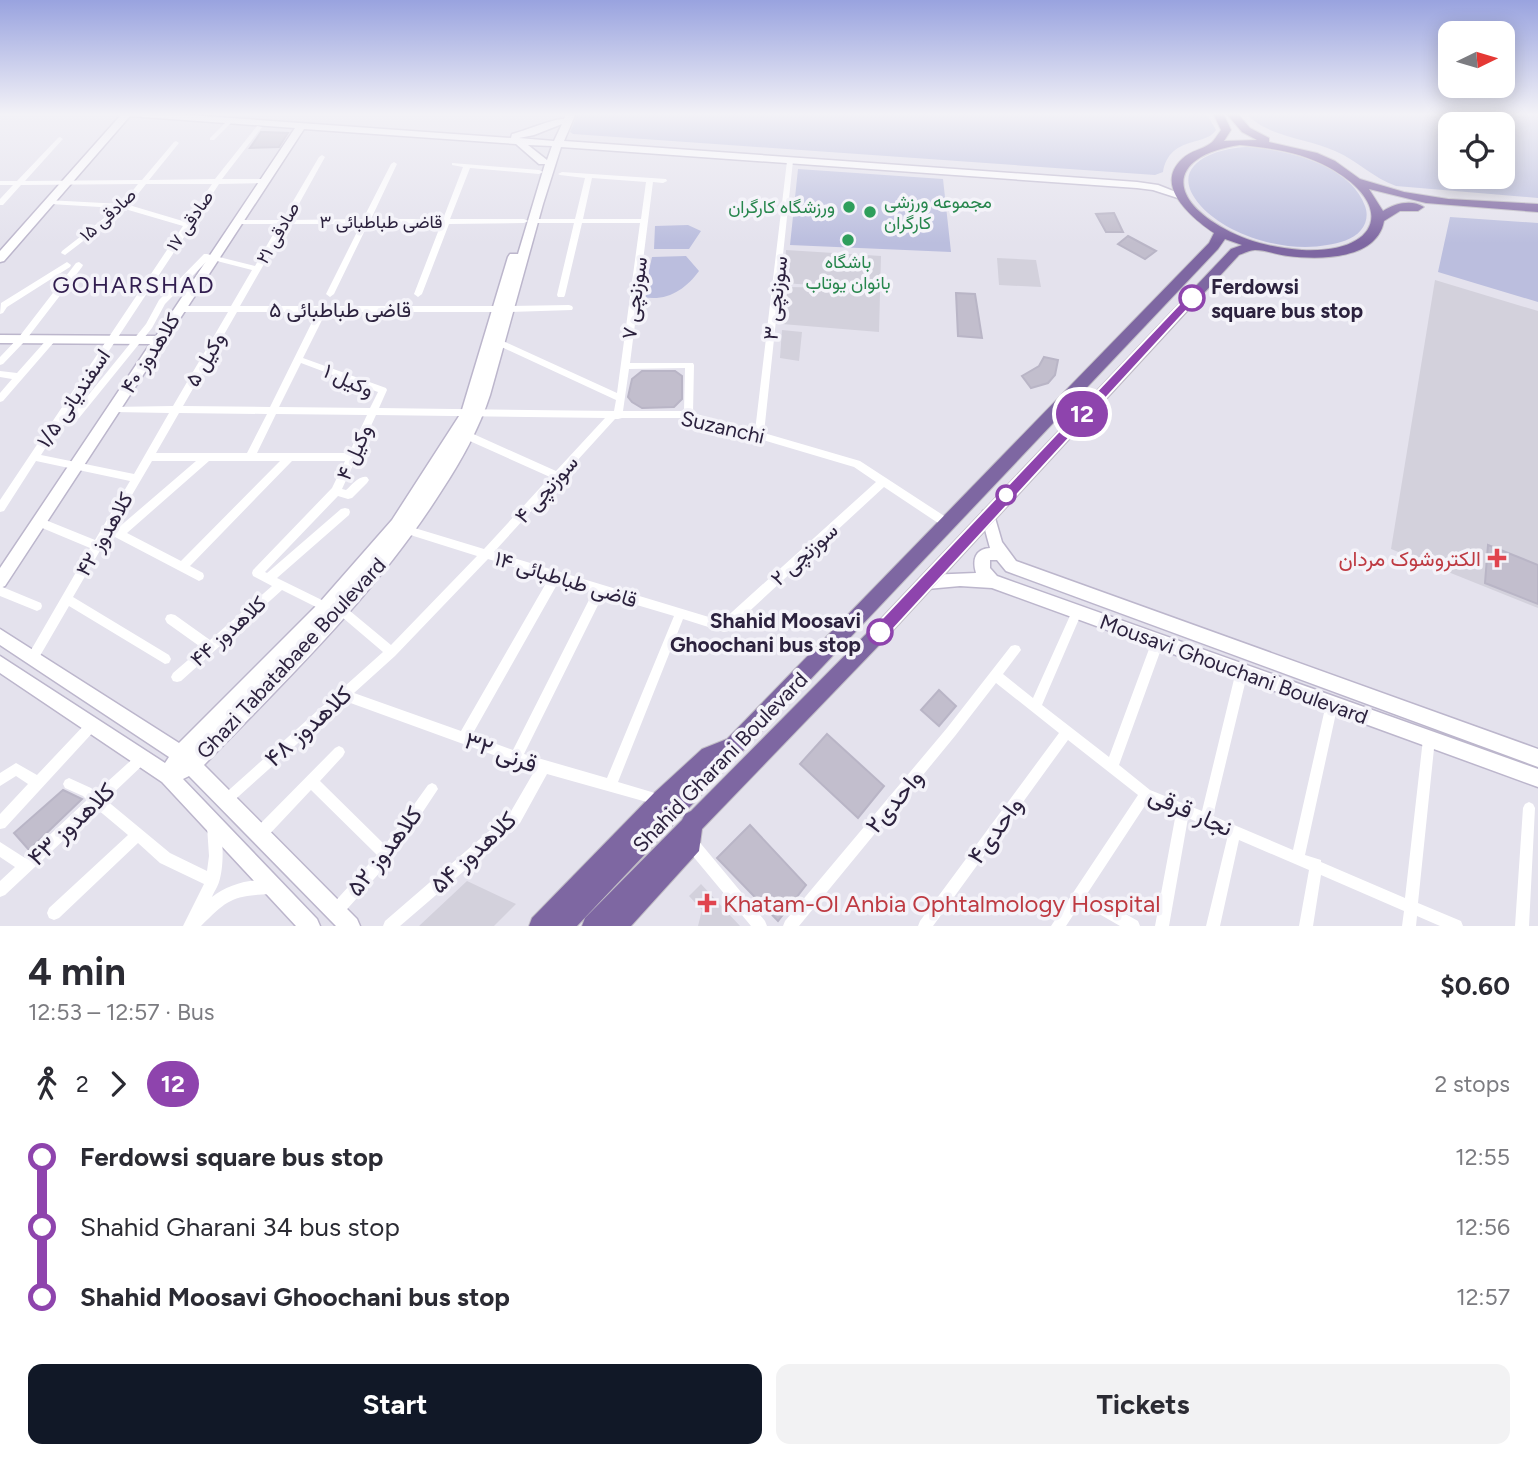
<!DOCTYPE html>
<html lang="en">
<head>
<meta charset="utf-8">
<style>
  body { margin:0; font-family:Figtree,Vazirmatn,sans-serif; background:#f2f2f3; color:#2b2b33; height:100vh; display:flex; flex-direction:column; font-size:26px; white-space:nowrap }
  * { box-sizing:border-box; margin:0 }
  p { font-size:23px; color:#7c7c81 }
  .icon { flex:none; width:38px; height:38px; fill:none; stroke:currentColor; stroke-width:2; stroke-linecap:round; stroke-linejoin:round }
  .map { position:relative; height:926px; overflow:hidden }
  .side { display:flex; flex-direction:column; background:#fff; flex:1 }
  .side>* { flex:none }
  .badge { padding:0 14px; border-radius:23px; font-size:24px; line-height:46px }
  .needle { width:46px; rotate:85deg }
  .fabs { position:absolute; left:1438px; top:21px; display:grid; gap:14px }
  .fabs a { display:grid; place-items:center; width:77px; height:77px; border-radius:14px; background:#fff; box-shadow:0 4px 18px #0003; font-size:35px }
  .map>.badge { position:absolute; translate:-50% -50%; box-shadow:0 0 0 4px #fff }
  .legs { display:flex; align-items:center; gap:10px; height:77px; padding:0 28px; font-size:23px }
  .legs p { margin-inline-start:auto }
  .head { display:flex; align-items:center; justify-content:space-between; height:119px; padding:0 28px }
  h1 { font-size:38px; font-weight:700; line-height:52px }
  .button { display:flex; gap:14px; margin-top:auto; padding:14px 28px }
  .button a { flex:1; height:80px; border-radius:14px; background:#111827; color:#fff; font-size:28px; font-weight:700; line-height:80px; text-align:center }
  .button a+a { background:#f2f2f3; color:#2b2b33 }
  ul { padding:0 28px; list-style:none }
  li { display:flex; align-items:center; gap:24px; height:70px; font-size:26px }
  li i { display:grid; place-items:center; width:10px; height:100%; margin:0 9px; background:currentColor }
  li i::after { content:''; width:18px; height:18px; margin:-9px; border:5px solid; border-radius:50%; background:#fff }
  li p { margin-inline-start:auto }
  li:first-child i { background:linear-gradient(#0000 50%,currentColor 0) }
  li:last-child i { background:linear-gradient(currentColor 50%,#0000 0) }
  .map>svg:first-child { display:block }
  .built { fill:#d3d1dc }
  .green { fill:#bbbede; fill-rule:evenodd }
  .building { fill:#c2becd; stroke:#b9b5c6; stroke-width:2 }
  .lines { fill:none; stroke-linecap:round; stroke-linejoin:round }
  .secondary-casing { stroke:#bcb6cc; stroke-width:3 }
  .primary-casing { stroke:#c0bdc5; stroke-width:2 }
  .street { fill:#fff; fill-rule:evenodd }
  .secondary { fill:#fff; fill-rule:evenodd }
  .primary { fill:#7e67a2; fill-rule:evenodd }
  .line-1 { fill:#8e44ad; stroke:#fff; stroke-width:2 }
  .leisure-dot { fill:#2e9e5b; stroke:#f4f3f9; stroke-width:2.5 }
  .stop-1-dot { fill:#fff; stroke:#8e44ad; stroke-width:3.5 }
  .health-dot { fill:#e0444e; stroke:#f4f3f9; stroke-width:2.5 }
  .labels { text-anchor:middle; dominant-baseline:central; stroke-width:7; stroke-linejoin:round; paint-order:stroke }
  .far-leisure-label { font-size:18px; fill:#27864d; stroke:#f4f3f9; text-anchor:start }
  .far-street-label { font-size:18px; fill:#2c223e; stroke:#f4f3f9 }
  .stop-label { font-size:21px; font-weight:bold; fill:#2c223e; stroke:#f4f3f9; text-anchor:start }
  .street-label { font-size:21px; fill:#2c223e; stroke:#f4f3f9 }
  .health-label { font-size:21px; fill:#be3a42; stroke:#f4f3f9; text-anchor:end }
  .neighbourhood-label { font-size:23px; letter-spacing:2px; fill:#321e50; stroke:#f4f3f9 }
  .near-street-label { font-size:24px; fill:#2c223e; stroke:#f4f3f9 }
  .near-health-label { font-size:24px; fill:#be3a42; stroke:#f4f3f9; text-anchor:start }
</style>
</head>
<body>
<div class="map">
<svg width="1538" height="926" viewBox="0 0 1538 926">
  <rect width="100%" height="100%" fill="#e4e2ed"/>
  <path class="built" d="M786 250 881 256 879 332 782 324 784 287 854 288 784 283Z
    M997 258 1036 260 1041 287 999 285Z
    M1435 280 1538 311V608L1391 549Z
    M782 330 802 332 799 361 780 358Z
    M467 881 516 904 494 926H419Z
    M701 884 740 926H698L702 910 689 896Z"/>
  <path class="green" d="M578 113H1206L1216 130C1205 147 1170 135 1163 172L1155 175 573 134 570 132Z
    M1246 113H1538V198L1396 186C1373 178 1357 160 1335 151 1307 138 1266 137 1246 113ZM1451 124H1503V177H1451Z
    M1247 147C1285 150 1350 164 1365 206 1368 214 1367 223 1361 230 1353 240 1339 243 1327 245 1287 253 1227 236 1200 205 1166 166 1214 148 1247 147Z
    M798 169 943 179 951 252 790 245Z
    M1450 217 1538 223V302L1438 272Z
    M688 225 701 231 689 249H654L655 226Z
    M686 256 699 271C686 289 667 302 643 297L652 257Z"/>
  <path class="building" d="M261 132H265L288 133 279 147 250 148Z
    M1114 213 1123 232H1106L1096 214Z
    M1128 236 1156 251 1145 259 1118 244Z
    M956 293 975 294 982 338 958 336Z
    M1044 357 1058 360 1055 375 1048 383 1031 388 1022 376 1039 366Z
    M642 371H675L682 376V399L674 407 642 408 632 402 628 397 632 379Z
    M1488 545 1538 565V604L1485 583Z
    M939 690 956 706 939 726 921 710Z
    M827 734 884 786 858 818 800 764Z
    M63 790 82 799 29 850 14 833Z
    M750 825 806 885 778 921 717 858Z"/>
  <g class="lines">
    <defs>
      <path id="secondary" d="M116 113H161L511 138 512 134C525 131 554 118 564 119L566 113H576L564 141 1137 182 1158 185 1186 196 1181 199 1153 190 1137 188 561 147 543 204 490 395C479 429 461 461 442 490 377 593 288 678 204 765L357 919 360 926H336L189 776 183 779 317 919 320 926H296L162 782 0 673V656L165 763 169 757 0 645V629L179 743 320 602 392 520 461 413 508 257 510 254H518L545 164H539L516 144 304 129 5 586 0 588V568L150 344 0 343V335L156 336 295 128 130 116 4 261 0 262V251L120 116ZM562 124 554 141 519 138 534 135ZM528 145 552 146 547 160Z
        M988 509 993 511 1002 542 1016 561 1538 749V767L1006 571 997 560H990V568L997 576 1538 769V787L992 588 960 586 927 589 922 587 919 582 922 577 927 575 976 573C972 560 975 549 990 548L981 515 983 511Z"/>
      <path id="primary" d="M1213 113H1223L1231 130 1224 141 1257 140 1242 132 1226 113H1237L1250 128 1269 138V142L1317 153 1335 161 1360 179 1404 192 1448 199 1538 204V212L1426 203 1369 189 1383 211C1395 203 1412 199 1424 207L1418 211H1400L1384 221C1377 260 1319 260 1288 256 1278 255 1266 250 1255 250 1251 250 1244 253 1239 255L886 638 702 829 699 851 631 926H582L585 918 682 820 685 814 691 811 874 626 1231 249 1242 245 1225 239 1218 249 577 926H529L532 918 654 793 702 749 727 739 1209 243 1214 233C1192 218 1153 186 1182 159 1191 150 1202 150 1211 143 1214 141 1218 134 1221 130ZM1240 145C1270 148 1301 152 1328 167 1398 205 1379 254 1302 250 1275 248 1248 242 1225 229 1164 196 1171 155 1240 145Z"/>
    </defs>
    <use href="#secondary" class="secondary-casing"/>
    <use href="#primary" class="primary-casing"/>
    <path class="street" d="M499 113H505L501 117 498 115Z
      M228 120 233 121 214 140H210V138Z
      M257 126 262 127 222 179H265L269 181 265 183 219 184 66 416 73 414 146 324 159 300 204 254H207L255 266 279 224H237L233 222 237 220H282L319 157 322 155 325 157 290 220 363 219 391 164 394 162 397 164 371 219H443L463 167 452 165V163L539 170 543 172 539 174 470 168 450 219H524L528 221 524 223 449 224 422 294 418 297 414 294 441 224H368L334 294 330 297 326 294 361 224H287L240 306H499L503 309 499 312H326L303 358 386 388 387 390 379 408 614 411 616 400 497 345 496 343 497 341H503L617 393 640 223H582L565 295 564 297H558L557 295 574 223H533L529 221 533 219H575L585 178 560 175 558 174 562 172 666 179 667 181 663 183 653 182 630 363H693L694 365 693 413 755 431 787 161 790 159 793 161 764 433 860 461 952 521 953 524 952 527 948 528 944 527 884 487 728 631 724 632 683 619 618 782 665 796 667 800 665 804 661 806 547 774 520 823 400 926H383L385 921 510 813 535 770 345 701 229 805 225 807 221 805 219 801 221 797 383 652 336 612 335 609 336 606 340 604 344 606 391 645 477 556 404 533 403 530 404 527 408 526 484 549 550 477 463 438 461 435 463 432H469L556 471 605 418 376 415 342 489 346 490C352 485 359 475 367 477L369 480 367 483 352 498 348 499 338 496 265 572 267 573 341 509 345 508 349 509 350 512 349 515 277 578 330 604 331 607 330 610 326 612 282 590 181 681 177 682 173 681 171 677 173 673 202 648 167 623 165 619 167 615 171 614 175 615 210 640 272 586 253 576 252 573 253 570 332 488 345 461H292L190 566 203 573 204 576 203 579 199 581 115 537 112 535V530L73 597 169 655 171 659 169 663 165 664 69 606 37 661 33 662 29 661 27 657 90 548 35 525 34 522 35 519 39 518 43 519 95 540 130 481 36 461 4 511 0 512V500L183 226 125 209 65 255 61 253 62 251 117 208 50 204 46 202 47 200 122 204 138 184 21 185 3 205H0V199L13 185H0V181H17L58 138 60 137 63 139 62 140 25 181 142 180 174 142 176 141 179 143 149 180 215 179ZM592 178 646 182 641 219H583ZM146 184H212L186 222 129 205ZM209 259 252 270 231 306H180L176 309 180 312H228L173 406 111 407 109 409 114 412 169 413 134 474 41 455 59 427 79 418 152 328 165 304ZM237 312H317L270 407 183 406ZM301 363 378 392 370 408 279 407ZM685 368 684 411H623L629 369ZM179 413 267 414 247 453H156ZM276 414 367 415 349 453H257ZM622 418H688L854 467 876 482 722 621 494 552 615 419H618ZM152 461H196L118 528 112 529ZM209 461H280L181 561 127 533ZM488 559 549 578 461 731 354 693 395 656ZM559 581 593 592 513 750 472 735ZM603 595 674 616 607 778 524 754Z
      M67 262 71 265 70 267 7 307 3 313 0 314 1 303Z
      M79 262 83 265 82 267 25 341 3 364 0 365V357L19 337 76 263Z
      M569 305 572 306 573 308 572 310 510 312 506 309 510 306Z
      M52 336 56 339 55 341 3 401 0 402V393L12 379 0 377V371L17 373 49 337Z
      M0 586 41 603 42 606 41 609 37 611 0 596Z
      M1077 607 1081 609 1082 612 1042 705 1109 757 1152 641 1154 637 1158 636 1162 637 1164 641 1119 765 1150 790 1202 811 1236 671 1238 667 1242 666 1246 667 1248 671 1213 816 1293 850 1326 704 1328 700 1332 698 1336 700 1338 704 1305 855 1321 860V862L1405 898 1423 739 1425 735 1429 733 1433 735 1435 739 1418 903 1461 921 1463 926H1440L1417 916 1416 926H1402L1404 911 1321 875 1313 926H1299L1309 870 1239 840 1220 926H1206L1228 835 1188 818 1169 926H1155L1176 813 1148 801 1066 926H1051L1138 795 1068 740 933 926H918L920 921 1059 733 996 683 955 736 799 926H783L785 921 947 728 1011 646 1015 645 1019 646 1021 650 1003 674 1033 698 1073 609Z
      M92 719 96 721 98 725 96 729 5 828 0 829V814L28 784 16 776 0 786V773L16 763 37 775 88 721Z
      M339 746 343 748 345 752 343 756 320 781 385 845 428 785 432 783 436 785 438 789 391 860 340 917 335 919 330 917 328 912 330 907 377 855 311 790 264 840 259 841 254 840 253 835 254 830 335 748Z
      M142 752 146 754 148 758 146 762 106 800 170 853 207 871 209 856 207 826 208 821 213 820 218 821C224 837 224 867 219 882 218 886 214 892 212 897 228 884 256 876 276 882L278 887 276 892 271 894C232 896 228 899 201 926H183L204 884 160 863 138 843 59 918 54 920 49 918 47 913 49 908 128 835 97 809 5 895 0 897V881L15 867 0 857V842L25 858 87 800 83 796 65 788 63 784 65 780 69 778 91 788 96 792 138 754Z
      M1529 802 1533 804 1535 808 1529 926H1515L1523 808 1525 804Z
      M692 837 697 839 765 921 767 926H751L687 849 685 844 687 839Z
      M1099 899 1138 921 1140 926H1120L1094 911 1092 906 1094 901Z"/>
    <use href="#secondary" class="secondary"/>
    <use href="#primary" class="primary"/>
  </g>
  <linearGradient id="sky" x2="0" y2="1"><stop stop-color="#99a3df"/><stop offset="0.47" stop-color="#f3f2f7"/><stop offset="1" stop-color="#f3f2f7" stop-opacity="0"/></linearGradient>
  <rect width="1538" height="243" fill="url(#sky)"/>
  <path class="line-1" d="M1192 294 1196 295V300L886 637 880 639 874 637 872 632 874 627 1188 295Z"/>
  <g class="leisure-dot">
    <circle cx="849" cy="207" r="7"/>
    <circle cx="870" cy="212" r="7"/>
    <circle cx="848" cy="240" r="7"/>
  </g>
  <g class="stop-1-dot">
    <circle cx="1192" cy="298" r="12"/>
    <circle cx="1006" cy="495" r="9"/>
    <circle cx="880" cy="632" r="12"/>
  </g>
  <g class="health-dot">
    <path d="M1493.5 547.5h7v7h7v7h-7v7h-7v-7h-7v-7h7z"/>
    <path d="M703.5 892.5h7v7h7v7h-7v7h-7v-7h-7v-7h7z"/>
  </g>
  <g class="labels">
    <g class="far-leisure-label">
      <text x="884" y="202">مجموعه ورزشی<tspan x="884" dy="21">کارگران</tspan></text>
      <text x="835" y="207" text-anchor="end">ورزشگاه کارگران</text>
      <text x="848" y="262" text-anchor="middle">باشگاه<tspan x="848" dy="21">بانوان یوتاب</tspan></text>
    </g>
    <g class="far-street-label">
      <text transform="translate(108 215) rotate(-42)">صادقی ۱۵</text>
      <text transform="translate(190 221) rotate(-56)">صادقی ۱۷</text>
      <text x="381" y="222">قاضی طباطبائی ۳</text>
      <text transform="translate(278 233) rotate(-60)">صادقی ۲۱</text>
    </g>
    <g class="stop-label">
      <text x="1211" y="286">Ferdowsi<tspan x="1211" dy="24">square bus stop</tspan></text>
      <text x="861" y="620" text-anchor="end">Shahid Moosavi<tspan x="861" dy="24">Ghoochani bus stop</tspan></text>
    </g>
    <g class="street-label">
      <text transform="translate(634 298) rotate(-82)">سوزنچی ۷</text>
      <text transform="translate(775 298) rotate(-83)">سوزنچی ۳</text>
      <text x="340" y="309">قاضی طباطبائی ۵</text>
      <text transform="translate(150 353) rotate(-57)">کلاهدوز ۴۰</text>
      <text transform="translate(205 359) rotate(-60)">وکيل ۵</text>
      <text transform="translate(349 380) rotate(24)">وکيل ۱</text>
      <text transform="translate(73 398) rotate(-56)">اسفندیانی ۱/۵</text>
      <text transform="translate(723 427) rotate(13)">Suzanchi</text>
      <text transform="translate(354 452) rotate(-66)">وکيل ۴</text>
      <text transform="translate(546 489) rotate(-48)">سوزنچی ۴</text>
      <text transform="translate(104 534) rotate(-60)">کلاهدوز ۴۲</text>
      <text transform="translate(804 554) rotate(-42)">سوزنچی ۲</text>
      <text transform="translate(566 579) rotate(17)">قاضی طباطبائی ۱۴</text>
      <text transform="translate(228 631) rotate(-42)">کلاهدوز ۴۴</text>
      <text transform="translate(291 658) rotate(-47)">Ghazi Tabatabaee Boulevard</text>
      <text transform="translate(1234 669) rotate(20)">Mousavi Ghouchani Boulevard</text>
      <text transform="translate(720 762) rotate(-46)">Shahid Gharani Boulevard</text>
    </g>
    <g class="health-label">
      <text x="1481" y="558">الکتروشوک مردان</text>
    </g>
    <g class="neighbourhood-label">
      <text x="134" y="285">GOHARSHAD</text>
    </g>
    <g class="near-street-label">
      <text transform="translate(308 726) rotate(-42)">کلاهدوز ۴۸</text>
      <text transform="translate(501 752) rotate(20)">قرنی ۳۲</text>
      <text transform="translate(894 801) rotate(-50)">واحدی۲</text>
      <text transform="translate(1191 811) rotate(24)">نجار قرقی</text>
      <text transform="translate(71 824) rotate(-43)">کلاهدوز ۴۳</text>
      <text transform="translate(995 830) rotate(-54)">واحدی۴</text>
      <text transform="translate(384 851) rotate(-52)">کلاهدوز ۵۲</text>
      <text transform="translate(473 852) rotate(-43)">کلاهدوز ۵۴</text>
    </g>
    <g class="near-health-label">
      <text x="723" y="903">Khatam-Ol Anbia Ophtalmology Hospital</text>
    </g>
  </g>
</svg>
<div class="fabs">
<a><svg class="needle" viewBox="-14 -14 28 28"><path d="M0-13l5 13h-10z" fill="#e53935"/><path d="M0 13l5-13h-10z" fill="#7c7c81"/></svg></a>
<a><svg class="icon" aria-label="locate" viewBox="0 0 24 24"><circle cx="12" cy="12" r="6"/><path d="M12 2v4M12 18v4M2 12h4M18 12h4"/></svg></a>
</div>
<b class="badge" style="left:1082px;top:414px;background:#8e44ad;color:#fff">12</b>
</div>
<section class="side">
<div class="head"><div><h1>4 min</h1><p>12:53 – 12:57 · Bus</p></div><b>$0.60</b></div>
<div class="legs"><svg class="icon" aria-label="walk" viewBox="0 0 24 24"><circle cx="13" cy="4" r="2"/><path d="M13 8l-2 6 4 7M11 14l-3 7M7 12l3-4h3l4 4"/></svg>2<svg class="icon" aria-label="forward" viewBox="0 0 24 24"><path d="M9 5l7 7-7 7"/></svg><b class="badge" style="background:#8e44ad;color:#fff">12</b><p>2 stops</p></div>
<ul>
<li><i style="color:#8e44ad"></i><b>Ferdowsi square bus stop</b><p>12:55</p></li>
<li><i style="color:#8e44ad"></i><span>Shahid Gharani 34 bus stop</span><p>12:56</p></li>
<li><i style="color:#8e44ad"></i><b>Shahid Moosavi Ghoochani bus stop</b><p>12:57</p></li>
</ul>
<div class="button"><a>Start</a><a>Tickets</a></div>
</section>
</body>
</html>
